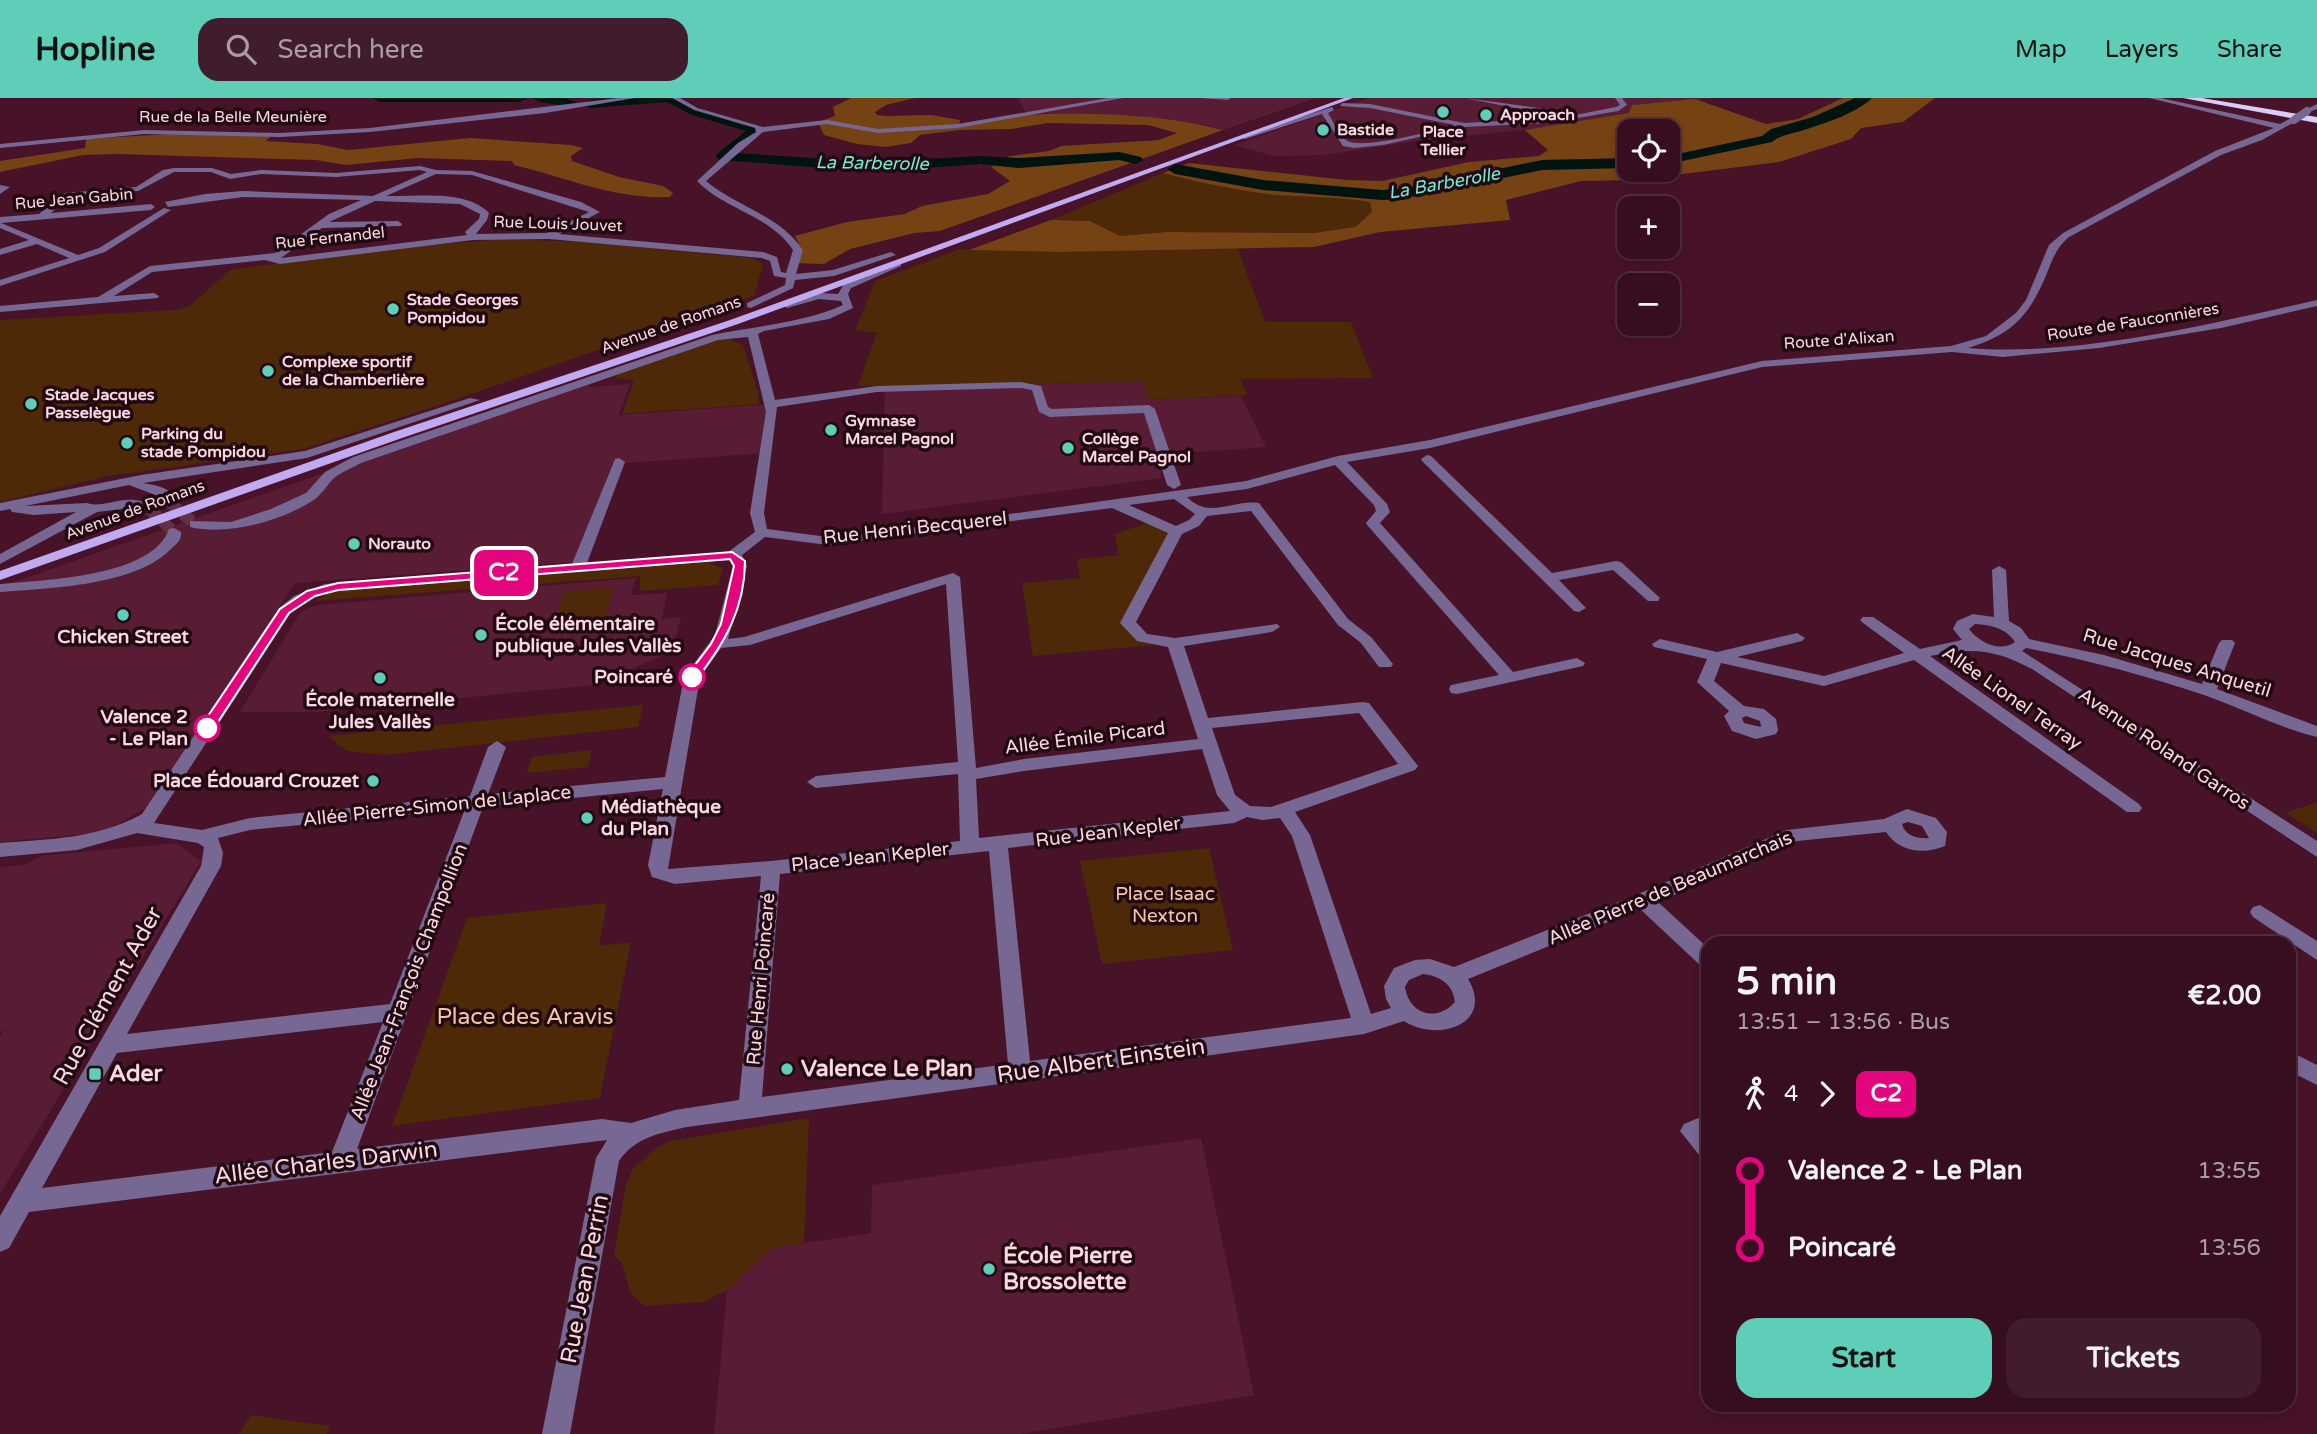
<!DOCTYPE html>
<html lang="en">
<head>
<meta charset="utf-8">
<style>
  body { margin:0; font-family:"Varela Round",sans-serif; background:#411c2c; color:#f1f3f6; height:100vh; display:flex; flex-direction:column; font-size:26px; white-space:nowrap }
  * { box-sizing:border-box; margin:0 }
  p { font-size:23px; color:#aa9ca4 }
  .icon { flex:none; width:38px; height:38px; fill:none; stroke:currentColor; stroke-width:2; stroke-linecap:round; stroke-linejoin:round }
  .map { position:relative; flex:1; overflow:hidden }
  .details { position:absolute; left:1701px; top:838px; width:595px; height:476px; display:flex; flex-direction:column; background:#360e1f; border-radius:21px; box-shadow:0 4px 10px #0003,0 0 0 2px #502e3d }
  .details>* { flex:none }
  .badge { padding:0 14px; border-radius:10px; font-size:24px; line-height:46px }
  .controls { position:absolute; left:1617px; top:21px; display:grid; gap:14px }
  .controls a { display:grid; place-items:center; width:63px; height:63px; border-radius:14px; background:#360e1f; box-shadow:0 4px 10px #0003,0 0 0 2px #502e3d; font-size:35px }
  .map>.badge { position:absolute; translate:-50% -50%; box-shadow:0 0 0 4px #fff }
  .legs { display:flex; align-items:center; gap:10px; height:77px; padding:0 35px; font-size:23px }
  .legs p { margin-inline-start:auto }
  .summary { display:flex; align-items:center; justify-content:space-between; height:119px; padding:0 35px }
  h1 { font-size:38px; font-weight:700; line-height:52px }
  .button { display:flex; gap:14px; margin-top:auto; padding:14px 35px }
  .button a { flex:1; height:80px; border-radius:21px; background:#5eceb8; color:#111; font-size:28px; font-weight:700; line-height:80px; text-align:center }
  .button a+a { background:#411c2c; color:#f1f3f6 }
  ul { padding:0 35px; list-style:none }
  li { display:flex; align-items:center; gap:24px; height:77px; font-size:26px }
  li i { display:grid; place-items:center; width:10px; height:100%; margin:0 9px; background:currentColor }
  li i::after { content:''; width:18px; height:18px; margin:-9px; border:5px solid; border-radius:50%; background:#360e1f }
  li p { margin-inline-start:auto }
  li:first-child i { background:linear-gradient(#0000 50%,currentColor 0) }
  li:last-child i { background:linear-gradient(currentColor 50%,#0000 0) }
  header { display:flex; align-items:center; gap:42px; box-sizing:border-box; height:98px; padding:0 35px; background:#5eceb8; color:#111 }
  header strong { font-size:33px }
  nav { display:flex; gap:38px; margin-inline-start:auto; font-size:24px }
  .search { width:490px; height:63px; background:#411c2c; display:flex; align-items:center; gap:18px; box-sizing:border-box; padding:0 24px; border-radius:21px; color:#aa9ca4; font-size:26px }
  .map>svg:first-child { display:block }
  .built { fill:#591c35 }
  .green { fill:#4e2907 }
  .forest { fill:#754214; fill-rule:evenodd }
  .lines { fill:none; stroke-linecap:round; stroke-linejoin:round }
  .river { fill:#00140f; fill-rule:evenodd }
  .minor-tunnel { stroke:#633045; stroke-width:12; stroke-dasharray:12 6; stroke-linecap:butt }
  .minor { fill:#766893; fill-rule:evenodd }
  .major { fill:#c0aaf1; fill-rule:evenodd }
  .highway { fill:#d9cdf8; fill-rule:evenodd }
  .minor-bridge { stroke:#766893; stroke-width:8 }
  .line-1 { fill:#e4047d; stroke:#fff; stroke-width:2 }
  .poi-dot { fill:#5eceb8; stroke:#210912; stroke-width:2.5 }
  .stop-1-dot { fill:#fff; stroke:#e4047d; stroke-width:3.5 }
  .labels { text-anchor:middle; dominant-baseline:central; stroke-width:7; stroke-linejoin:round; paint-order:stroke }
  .far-poi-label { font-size:16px; font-weight:bold; fill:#fbd7e1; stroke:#210912; text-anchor:start }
  .far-street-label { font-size:16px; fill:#fbd7e1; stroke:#210912 }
  .far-water-label { font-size:18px; font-style:italic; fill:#6ff0d7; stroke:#210912 }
  .street-label { font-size:19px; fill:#fbd7e1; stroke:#210912 }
  .poi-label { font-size:19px; font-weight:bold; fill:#fbd7e1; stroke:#210912; text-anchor:start }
  .stop-label { font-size:19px; font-weight:bold; fill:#fbd7e1; stroke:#210912; text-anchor:end }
  .park-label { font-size:19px; fill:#f6c6a2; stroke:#210912 }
  .near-street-label { font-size:23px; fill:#fbd7e1; stroke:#210912 }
  .near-park-label { font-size:23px; fill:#f6c6a2; stroke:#210912 }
  .near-poi-label { font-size:23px; font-weight:bold; fill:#fbd7e1; stroke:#210912; text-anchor:start }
</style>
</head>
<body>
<header>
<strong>Hopline</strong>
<div class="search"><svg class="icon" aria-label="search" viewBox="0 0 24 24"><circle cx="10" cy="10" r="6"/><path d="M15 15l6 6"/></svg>Search here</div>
<nav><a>Map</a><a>Layers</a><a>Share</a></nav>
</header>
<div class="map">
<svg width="2317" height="1336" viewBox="0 0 2317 1336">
  <rect width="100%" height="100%" fill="#481229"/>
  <path class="built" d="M1018 0H1317L1223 32 1206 27 1103 17 1027 18Z
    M1369 0H1712L1633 7 1629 15 1553 29 1416 43 1324 57 1273 58 1235 47Z
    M582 284 590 289 630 286 619 317 771 306 767 355 612 366 575 464 295 485 148 709 101 735 0 744V489Z
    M1144 284 1150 302 1241 298 1266 349 1156 357 1162 380 882 416 885 288Z
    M636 480 631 497 667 495 662 521 681 519 672 554 594 587 316 614H240L301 513 317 507Z
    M177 745 201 763 0 1096V939L4 933H0V769L26 767 40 758Z
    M1201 1040 1254 1297 1020 1336H714L727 1192 772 1150 871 1135 872 1087Z"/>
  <path class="green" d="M1163 75C1200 85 1236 92 1274 96 1307 100 1339 98 1371 104L1372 114 1355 129 1314 135 1167 134 1120 138 1090 123 1051 122Z
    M503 141 588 144 752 160 763 166 754 198 445 305 303 351 108 378 0 404V222L175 212 190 208 230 172 372 152Z
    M1237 149 1265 224H1351L1373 280 1241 281 1247 297 1149 302 1143 284 858 288 877 234 855 233 875 183 960 151 1061 154Z
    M714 241H729L743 247 758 295 759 306 622 316 634 282 615 280 619 273Z
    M1153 423 1176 433 1128 525 1142 540 1175 545 1033 558 1022 485 1080 480 1077 461 1119 457 1115 436Z
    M706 464 723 470 718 487 640 493V478L315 503 332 493Z
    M613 489 604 527 554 531 564 493Z
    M643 607 638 629 385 657 347 653 328 638Z
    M592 652 588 669 527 675 532 659Z
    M2317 704V735L2286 715Z
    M1209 750 1233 852 1102 866 1080 763Z
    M607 805 599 847 631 845 600 1000 392 1028 467 820Z
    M809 1020 804 1145 772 1150 727 1192 704 1204 644 1208 631 1196 622 1165 614 1158 626 1086 633 1071 656 1050 670 1043Z
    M251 1317 330 1328 326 1336H239Z"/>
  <path class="forest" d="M851 0H915L886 7 875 14 877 17 885 18 932 17 960 22 959 27C979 24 1001 18 1022 17 1085 14 1160 15 1223 32L940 133 914 135 850 151 824 166 795 165 803 153 795 138 847 124 905 116 922 108 988 96 1010 83 991 69 1010 58 1049 53 1061 48 1159 42 1177 35 1148 27 1048 25 1012 31 959 32 920 37 911 45 885 49 857 46 824 37 818 24 835 18 833 9Z
    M1843 0H1935L1903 24 1861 30 1851 41 1779 64 1635 82 1581 83 1506 102 1510 122 1380 134 1314 149 1061 154 969 152 1051 122 1090 123 1120 138 1167 134 1314 135 1355 129 1372 114 1370 104C1339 99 1308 99 1277 97 1238 93 1201 85 1163 75L1189 65 1347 82 1382 83 1469 64 1539 58 1548 52 1525 32 1629 15 1632 7 1695 1 1766 26 1798 21ZM1668 33V72H1629V33Z
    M169 36 271 38 266 43 317 46 348 52 470 40 571 47 583 50 571 58 572 63 619 79 663 88 673 95 670 99C611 101 569 80 514 67L512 63 418 60 346 67 316 62 117 56 83 57 0 74V63L85 50 86 41Z"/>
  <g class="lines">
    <path class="river" d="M373 0H527L520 4H380Z
      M533 0H565L578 5 571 9 540 4Z
      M617 0H679L702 11 762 29V35L736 55 873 64 980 58 1019 60 1119 54 1141 59 1143 62 1136 66 1119 62 1019 70 980 66 873 74 723 62 718 61 716 58 718 55 746 33 692 17 667 4 590 10 583 6 590 2Z
      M1855 0H1872C1855 16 1825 25 1804 32 1792 36 1782 36 1772 44L1668 66V58L1762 38 1771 31 1813 19Z
      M1629 60V70L1542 72 1400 101 1382 102 1263 92 1175 76 1167 71 1175 66 1263 82 1382 92 1400 91 1542 62Z"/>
    <path class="minor-tunnel" d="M169 404 195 426
      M149 411 174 434"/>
    <path class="minor" d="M618 0H635L545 15 370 34 280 39 144 36 0 50V46L144 32 280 35 370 30Z
      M672 0H680L698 10 763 29 827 22 878 31 958 26 1108 0H1123L958 30 878 35 827 26 763 34 706 83C737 109 779 117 803 152L796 176 833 172 891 154 896 157 834 178 795 182 793 190 751 210 747 209V205L785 187 786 180 774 178 770 163 762 160 549 141 473 142 280 166 265 162 152 174 114 198 154 195 159 198 158 200 0 214V208L98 199 150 168 275 155 329 116 361 102 243 99 168 109 165 104 205 96 243 93 373 98 427 74 420 72 336 79 261 76 230 81 211 74H174L138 93 67 100 51 115 151 106 155 109 151 112 1 125 78 157 99 150 164 110 171 112 105 154 0 188V182L69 160 37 146 0 157V151L29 142 0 130V119L39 116 65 95 136 89 163 72 174 70H212L231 76 261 72 336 75 420 68 436 72 472 73 581 104 600 114 559 136 763 154 777 159 781 174 786 175 793 152C770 117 725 112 697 83L738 45 756 34 755 30 694 12ZM436 76 472 77 589 114 547 135 476 136 487 122 489 115C466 91 417 99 386 98ZM375 103 460 106 480 116 479 121 465 134 467 137 281 160 322 130 401 128 402 126 398 123 329 124Z
      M1200 0H1231L1228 2Z
      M1465 0 1562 13 1570 18 1616 9 1620 7 1615 0H1622L1627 7 1618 13 1549 25 1464 29 1383 47 1354 50 1343 48 1322 16 1245 41 1238 39 1332 9 1334 12 1328 15C1333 23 1338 36 1346 42 1361 53 1436 32 1455 27L1370 10 1340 8 1342 5 1370 6 1464 25 1538 21 1529 17 1535 14ZM1540 17H1560L1563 19 1550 21Z
      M2149 0H2161L2280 26 2291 20 2298 22 2262 42 2221 57 2069 139C2057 149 2053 160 2047 175 2030 217 2012 237 1968 250 2077 259 2210 226 2317 202V208L2221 230 2099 250 2003 259 1952 254 1762 269 1430 350 1347 364 1387 406 1390 414 1380 425 1513 574 1577 560 1585 565 1583 568 1457 596 1451 595 1449 591 1451 587 1499 577 1368 428 1366 425 1376 413 1374 407 1335 367 1247 391 1187 399C1210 422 1233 401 1259 405L1348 521 1371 539 1393 566 1391 569H1379L1361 545 1338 527 1251 413 1207 418 1199 428 1182 436 1136 524 1147 536 1175 540 1277 526 1280 529 1272 534 1184 548 1208 620 1363 604 1369 605 1418 668 1415 672 1295 714 1310 737 1371 916 1391 910 1386 901 1384 888 1394 870 1415 862 1430 861 1454 869 1636 797 1787 732 1884 721 1907 711 1936 720 1947 734 1945 748C1924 757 1899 754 1886 734L1797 743 1658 804 1708 850V870L1701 868 1640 811 1468 881C1495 926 1438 945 1404 923L1364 936 687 1029C661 1035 635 1039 619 1063L570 1336H542L596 1060 607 1042 29 1114 9 1150 0 1154V1118L201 768 204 749 198 745 137 735 77 752 0 759V745C50 741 97 741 142 716L279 510 294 498 325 486 572 466 615 361 619 360 625 364 587 465 728 454 755 434 750 415 766 314 748 239 718 242 361 365C352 370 341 374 333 381 327 387 322 396 315 401 283 423 227 438 190 429V423L231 424 271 411 306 395 325 374 353 359 712 237C755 228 803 225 843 207L841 203 819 201 787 210 782 207 819 195 838 196 844 186 898 163 901 164V168L851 190 848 196 853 210 829 221 764 233 758 236 775 302 877 288 1021 284 1041 288 1048 309 1052 311 1149 307 1155 311 1181 387 1174 391 1167 387 1144 315 1050 319 1039 314 1032 292 1021 290 877 294 777 309 764 415 767 431 828 439 881 434 1246 383 1338 358 1430 342 1762 263 1951 248 1986 238 2016 215 2026 202 2049 147 2063 135 2215 53 2274 30ZM1174 401 1195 416 1189 422 1176 428 1129 407ZM1112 410 1168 435 1120 525 1137 543 1168 549 1198 641 1024 661 976 670 960 479 953 475 744 539 728 541 747 468 742 457 765 439 828 447ZM730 462 733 468 715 537 684 579 665 679 488 696 506 649 497 643 488 649 470 698 250 720 202 732 154 725 290 516 304 504 328 494ZM946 486 958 664 816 678 807 684 816 690 958 676 960 743 771 763 668 771 700 579 721 550 750 547ZM1359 615 1398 666 1271 709 1250 708 1235 697 1212 630ZM1202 651 1217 697 1230 713 979 740 976 681 1024 673ZM663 691 648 767 652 779 675 786 761 778 739 1002 675 1012 631 1025 602 1021 357 1051 483 709ZM465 711 390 906 127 936 221 768 223 755 218 740 250 732ZM1247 719 1262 722 1280 720 1292 738 1351 920 1030 963 1008 750 1234 725ZM1908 724 1922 728 1929 740C1918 741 1905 738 1902 726ZM989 753 1008 966 762 999 780 776ZM1423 876C1440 878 1453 886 1455 904 1436 925 1409 916 1405 889L1409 882ZM383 924 332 1054 42 1090 117 955Z
      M2317 6V11L2307 15 2303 13Z
      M0 87 10 89 0 96Z
      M470 300 480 302 307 360 143 385C154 387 165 388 173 397L166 401 129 387 25 408 87 405C105 412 130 390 156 411L149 415 131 410 97 414 0 466V456L76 414 34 417 12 414 10 411 0 413V405L141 377 305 353Z
      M1427 357 1431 358 1552 475 1616 463 1621 464 1660 500 1658 503H1648L1613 472 1559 482 1586 510 1579 514 1574 513 1423 364 1421 361Z
      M174 430 181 434C182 442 176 446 171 451 135 488 49 490 0 494V486C44 482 153 479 169 431Z
      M1999 468 2006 472 2009 523 2021 530 2029 541 2104 557 2202 586 2219 545 2222 542H2232L2235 545 2217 591 2317 628V639C2280 630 2243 611 2207 598 2148 578 2088 562 2026 550L2022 553 2317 743V759L2032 571C1995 551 1971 549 1930 558L2139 706 2142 710 2139 714H2127L1914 562 1824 588 1721 565 1714 583 1744 608 1764 611 1776 621 1778 632 1776 636 1756 641 1732 633 1724 618 1729 613 1697 584 1707 561 1654 549 1652 546 1660 541 1717 554 1797 535 1805 540 1802 543 1737 559 1824 578 1904 555 1863 525 1860 522 1863 519H1873L1920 551 1962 542 1953 531 1957 523 1973 516 1994 519 1992 472ZM1975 526C1991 527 2006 530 2015 544 1999 555 1979 544 1969 531ZM1746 618 1760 623 1761 629 1744 625 1742 620Z
      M2260 807 2317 843V862L2253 819 2250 814 2253 809Z
      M2029 837 2047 840 2050 845H2019L2022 840Z
      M2289 953 2317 967V987L2289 973Z
      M1708 1016V1061L1700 1058 1680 1033 1684 1026Z"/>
    <path class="major" d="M1344 0H1353L738 226 402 340 0 482V473L394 334 730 222Z"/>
    <path class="highway" d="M2183 0H2202L2317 19V25Z"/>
    <path class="minor-bridge" d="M2294 22 2307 13"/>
  </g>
  <path class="line-1" d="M732 454 745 463C745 511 724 546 696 582L692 583 686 579 711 546 721 526 734 468 730 461 338 492 315 498 289 515 212 633 207 634 200 630 280 511 307 493 338 485Z"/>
  <g class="poi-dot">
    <circle cx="1443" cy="14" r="7"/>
    <circle cx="1486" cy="17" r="7"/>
    <circle cx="1323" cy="32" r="7"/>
    <circle cx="393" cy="211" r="7"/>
    <circle cx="268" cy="273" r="7"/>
    <circle cx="31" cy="306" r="7"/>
    <circle cx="831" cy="332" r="7"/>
    <circle cx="127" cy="345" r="7"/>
    <circle cx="1068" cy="350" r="7"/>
    <circle cx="354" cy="446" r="7"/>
    <circle cx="123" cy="517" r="7"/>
    <circle cx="481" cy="537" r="7"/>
    <circle cx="380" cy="580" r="7"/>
    <circle cx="373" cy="683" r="7"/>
    <circle cx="587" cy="720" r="7"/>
    <circle cx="787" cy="971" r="7"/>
    <rect x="88" y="969" width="14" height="14" rx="3.5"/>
    <circle cx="989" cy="1171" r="7"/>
  </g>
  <g class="stop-1-dot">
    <circle cx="692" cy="579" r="12"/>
    <circle cx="207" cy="630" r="12"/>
  </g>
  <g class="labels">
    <g class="far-poi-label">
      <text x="1500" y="17">Approach</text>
      <text x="1337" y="32">Bastide</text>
      <text x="1443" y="34" text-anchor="middle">Place<tspan x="1443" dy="18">Tellier</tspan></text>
      <text x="407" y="202">Stade Georges<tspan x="407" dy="18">Pompidou</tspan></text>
      <text x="282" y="264">Complexe sportif<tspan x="282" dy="18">de la Chamberlière</tspan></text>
      <text x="45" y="297">Stade Jacques<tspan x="45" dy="18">Passelègue</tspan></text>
      <text x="845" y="323">Gymnase<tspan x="845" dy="18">Marcel Pagnol</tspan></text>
      <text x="141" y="336">Parking du<tspan x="141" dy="18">stade Pompidou</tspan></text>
      <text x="1082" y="341">Collège<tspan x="1082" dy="18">Marcel Pagnol</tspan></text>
      <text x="368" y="446">Norauto</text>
    </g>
    <g class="far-street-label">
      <text x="233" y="19">Rue de la Belle Meunière</text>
      <text transform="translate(74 101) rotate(-5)">Rue Jean Gabin</text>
      <text transform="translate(558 126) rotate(2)">Rue Louis Jouvet</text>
      <text transform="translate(330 140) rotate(-6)">Rue Fernandel</text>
      <text transform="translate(2133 224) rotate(-9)">Route de Fauconnières</text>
      <text transform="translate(671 227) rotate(-19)">Avenue de Romans</text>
      <text transform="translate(1839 242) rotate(-4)">Route d'Alixan</text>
      <text transform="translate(135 412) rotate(-20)">Avenue de Romans</text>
    </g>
    <g class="far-water-label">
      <text transform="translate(872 65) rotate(1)">La Barberolle</text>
      <text transform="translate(1444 85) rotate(-10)">La Barberolle</text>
    </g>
    <g class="street-label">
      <text transform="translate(915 430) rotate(-6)">Rue Henri Becquerel</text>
      <text transform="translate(2177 565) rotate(17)">Rue Jacques Anquetil</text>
      <text transform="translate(2012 600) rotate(35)">Allée Lionel Terray</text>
      <text transform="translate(1085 640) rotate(-7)">Allée Émile Picard</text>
      <text transform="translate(2164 651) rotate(34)">Avenue Roland Garros</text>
      <text transform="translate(437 708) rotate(-6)">Allée Pierre-Simon de Laplace</text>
      <text transform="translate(1108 734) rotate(-7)">Rue Jean Kepler</text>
      <text transform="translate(870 759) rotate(-6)">Place Jean Kepler</text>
      <text transform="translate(1670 790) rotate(-23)">Allée Pierre de Beaumarchais</text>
      <text transform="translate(761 881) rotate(-85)">Rue Henri Poincaré</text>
      <text transform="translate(409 884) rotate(-69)">Allée Jean-François Champollion</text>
    </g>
    <g class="poi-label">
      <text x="495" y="526">École élémentaire<tspan x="495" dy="22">publique Jules Vallès</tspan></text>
      <text x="123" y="539" text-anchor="middle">Chicken Street</text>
      <text x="380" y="602" text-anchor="middle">École maternelle<tspan x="380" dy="22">Jules Vallès</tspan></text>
      <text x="359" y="683" text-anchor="end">Place Édouard Crouzet</text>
      <text x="601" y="709">Médiathèque<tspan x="601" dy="22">du Plan</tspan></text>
    </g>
    <g class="stop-label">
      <text x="673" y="579">Poincaré</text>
      <text x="188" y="619">Valence 2<tspan x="188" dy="22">- Le Plan</tspan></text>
    </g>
    <g class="park-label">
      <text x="1165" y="796">Place Isaac<tspan x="1165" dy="22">Nexton</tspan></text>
    </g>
    <g class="near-street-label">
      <text transform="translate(108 898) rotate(-61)">Rue Clément Ader</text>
      <text transform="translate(1101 963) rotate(-8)">Rue Albert Einstein</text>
      <text transform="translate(326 1065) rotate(-7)">Allée Charles Darwin</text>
      <text transform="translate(585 1181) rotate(-79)">Rue Jean Perrin</text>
    </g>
    <g class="near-park-label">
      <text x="525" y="919">Place des Aravis</text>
    </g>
    <g class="near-poi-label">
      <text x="801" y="971">Valence Le Plan</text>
      <text x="109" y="976">Ader</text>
      <text x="1003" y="1158">École Pierre<tspan x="1003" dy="26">Brossolette</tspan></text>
    </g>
  </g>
</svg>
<div class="controls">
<a><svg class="icon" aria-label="locate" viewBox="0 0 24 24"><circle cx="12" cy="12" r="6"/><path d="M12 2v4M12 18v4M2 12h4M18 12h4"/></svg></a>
<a>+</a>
<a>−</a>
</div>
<b class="badge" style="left:504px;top:475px;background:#e4047d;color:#fff">C2</b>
<section class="details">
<div class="summary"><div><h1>5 min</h1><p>13:51 – 13:56 · Bus</p></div><b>€2.00</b></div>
<div class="legs"><svg class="icon" aria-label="walk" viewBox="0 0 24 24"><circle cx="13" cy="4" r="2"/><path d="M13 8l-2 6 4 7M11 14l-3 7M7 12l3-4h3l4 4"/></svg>4<svg class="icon" aria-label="forward" viewBox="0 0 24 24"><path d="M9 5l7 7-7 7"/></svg><b class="badge" style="background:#e4047d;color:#fff">C2</b></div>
<ul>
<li><i style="color:#e4047d"></i><b>Valence 2 - Le Plan</b><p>13:55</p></li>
<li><i style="color:#e4047d"></i><b>Poincaré</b><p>13:56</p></li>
</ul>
<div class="button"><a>Start</a><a>Tickets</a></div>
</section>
</div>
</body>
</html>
